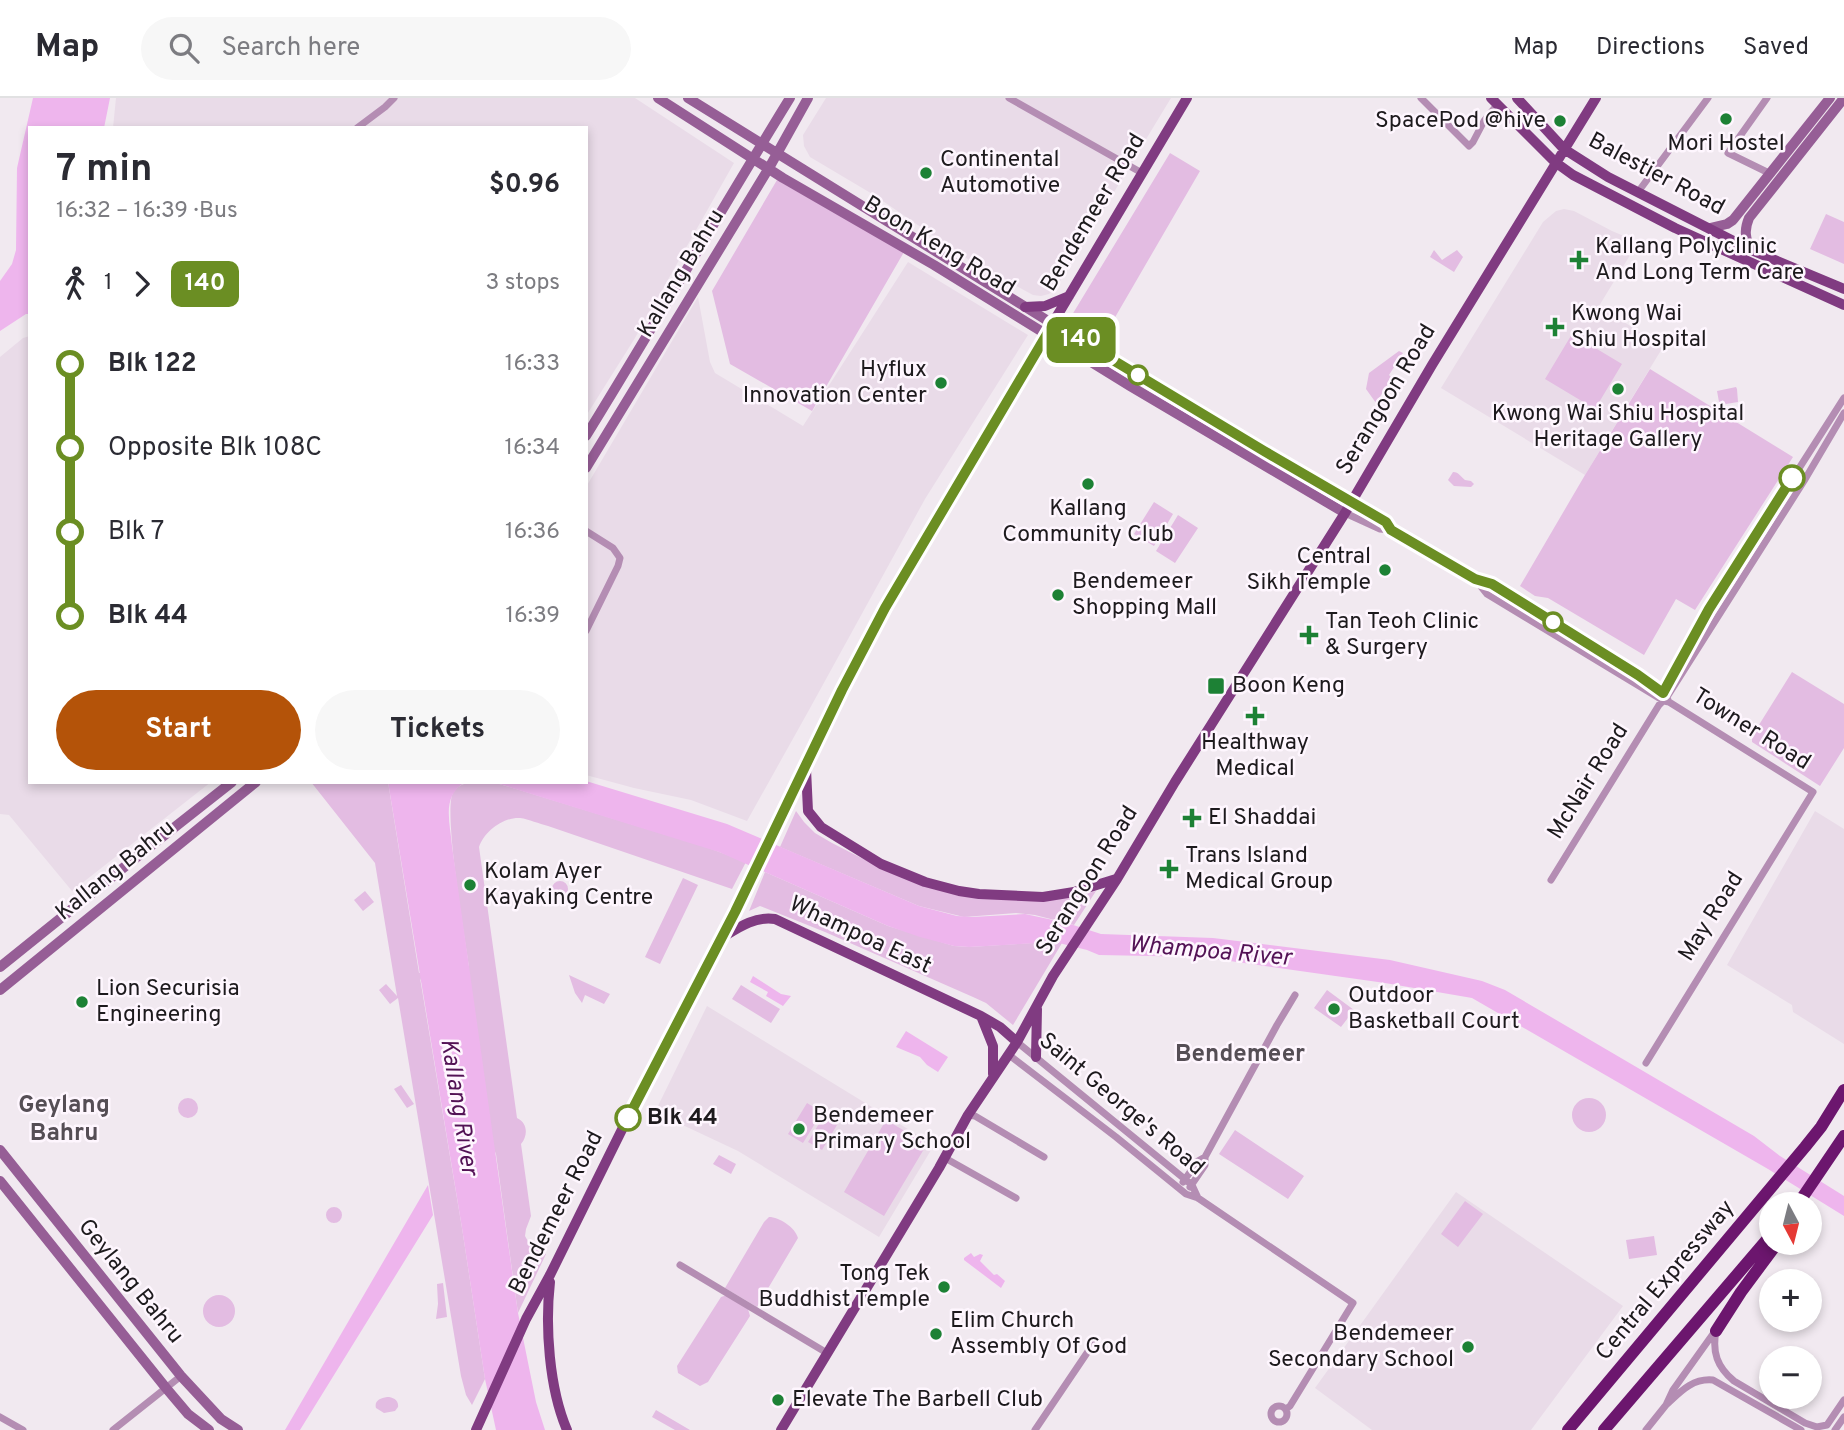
<!DOCTYPE html>
<html lang="en">
<head>
<meta charset="utf-8">
<style>
  body { margin:0; font-family:Overpass,sans-serif; background:#f7f7f7; color:#2b2b33; height:100vh; display:flex; flex-direction:column; font-size:26px; white-space:nowrap }
  * { box-sizing:border-box; margin:0 }
  p { font-size:23px; color:#7c7c81 }
  .icon { flex:none; width:38px; height:38px; fill:none; stroke:currentColor; stroke-width:2; stroke-linecap:round; stroke-linejoin:round }
  .map { position:relative; flex:1; overflow:hidden }
  .side { position:absolute; left:28px; top:28px; width:560px; height:658px; display:flex; flex-direction:column; background:#fff; border-radius:0px; box-shadow:0 4px 10px #0003 }
  .side>* { flex:none }
  .badge { padding:0 14px; border-radius:10px; font-size:24px; line-height:46px }
  .needle { width:46px; rotate:173deg }
  .controls { position:absolute; left:1759px; top:1094px; display:grid; gap:14px }
  .controls a { display:grid; place-items:center; width:63px; height:63px; border-radius:50%; background:#fff; box-shadow:0 4px 10px #0003; font-size:35px }
  .map>.badge { position:absolute; translate:-50% -50%; box-shadow:0 0 0 4px #fff }
  .legs { display:flex; align-items:center; gap:10px; height:77px; padding:0 28px; font-size:23px }
  .legs p { margin-inline-start:auto }
  .summary { display:flex; align-items:center; justify-content:space-between; height:119px; padding:0 28px }
  h1 { font-size:38px; font-weight:700; line-height:52px }
  .cta { display:flex; gap:14px; margin-top:auto; padding:14px 28px }
  .cta a { flex:1; height:80px; border-radius:42px; background:#b45309; color:#fff; font-size:28px; font-weight:700; line-height:80px; text-align:center }
  .cta a+a { background:#f7f7f7; color:#2b2b33 }
  ul { padding:0 28px; list-style:none }
  li { display:flex; align-items:center; gap:24px; height:84px; font-size:26px }
  li i { display:grid; place-items:center; width:10px; height:100%; margin:0 9px; background:currentColor }
  li i::after { content:''; width:18px; height:18px; margin:-9px; border:5px solid; border-radius:50%; background:#fff }
  li p { margin-inline-start:auto }
  li:first-child i { background:linear-gradient(#0000 50%,currentColor 0) }
  li:last-child i { background:linear-gradient(currentColor 50%,#0000 0) }
  header { display:flex; align-items:center; gap:42px; box-sizing:border-box; height:98px; padding:0 35px; background:#fff; border-bottom:2px solid #e1e1e2 }
  header strong { font-size:33px }
  nav { display:flex; gap:38px; margin-inline-start:auto; font-size:24px }
  .search { width:490px; height:63px; background:#f7f7f7; display:flex; align-items:center; gap:18px; box-sizing:border-box; padding:0 24px; border-radius:38px; color:#7c7c81; font-size:26px }
  .map>svg:first-child { display:block }
  .built { fill:#e9dbe8 }
  .green { fill:#e3bce2 }
  .water { fill:#eeb5ed }
  .pier { fill:#f1e9f0 }
  .lines { fill:none; stroke-linecap:round; stroke-linejoin:round }
  .street { stroke:#b48db3; stroke-width:7 }
  .secondary { stroke:#965e96; stroke-width:10 }
  .primary { stroke:#803b81; stroke-width:10 }
  .highway { stroke:#6c166e; stroke-width:12 }
  .line-1-casing { stroke:#fff; stroke-width:16 }
  .line-1 { stroke:#6b8e23; stroke-width:10 }
  .poi-dot { fill:#1d8135; stroke:#fef6fe; stroke-width:2.5 }
  .stop-1-dot { fill:#fff; stroke:#6b8e23; stroke-width:3.5 }
  .labels { text-anchor:middle; dominant-baseline:central; stroke-width:5; stroke-linejoin:round; paint-order:stroke }
  .poi-label { font-size:23px; fill:#1d1a1d; stroke:#fef6fe; text-anchor:start }
  .street-label { font-size:23px; fill:#1d1a1d; stroke:#fef6fe }
  .stop-label { font-size:23px; font-weight:bold; fill:#1d1a1d; stroke:#fef6fe; text-anchor:start }
  .water-label { font-size:24px; font-style:italic; fill:#531255; stroke:#fef6fe }
  .neighbourhood-label { font-size:24px; font-weight:bold; fill:#554e55; stroke:#fef6fe }
</style>
</head>
<body>
<header>
<strong>Map</strong>
<div class="search"><svg class="icon" aria-label="search" viewBox="0 0 24 24"><circle cx="10" cy="10" r="6"/><path d="M15 15l6 6"/></svg>Search here</div>
<nav><a>Map</a><a>Directions</a><a>Saved</a></nav>
</header>
<div class="map">
<svg width="1844" height="1332" viewBox="0 0 1844 1332">
  <rect width="100%" height="100%" fill="#f1e9f0"/>
  <path class="built" d="M116 0H635L734 65 635 240 586 318V30H113Z
    M826 0H1171L1057 188 1049 196 1041 198 1033 197 969 162 874 97 810 59 804 48 803 37Z
    M1564 111 1574 113 1612 133 1638 144 1599 208 1663 249 1585 377 1441 290 1543 124 1556 113Z
    M908 164 1028 237 925 401 809 612 747 723 691 702 634 690 586 677V389L698 199 710 264 715 275 803 328Z
    M30 238V684H211L72 793 9 717 0 716V259L23 240Z
    M1815 713 1844 731V946L1793 914 1792 907 1727 867Z
    M707 908 934 1047 879 1139 738 1053 655 1014Z
    M1456 1094 1623 1208 1531 1332H1372L1315 1290Z"/>
  <path class="green" d="M1170 55 1200 73 1110 228 1102 235 1072 217Z
    M777 82 904 154 812 313 730 266 712 193Z
    M1826 116 1844 124V166L1810 151Z
    M1434 152 1442 162 1457 152 1463 159 1454 174 1430 159Z
    M1572 236 1622 266 1595 311 1545 281Z
    M1399 253 1403 255 1389 277 1392 280 1376 305 1366 291 1369 275Z
    M1650 271 1793 359 1695 512 1676 501 1644 557 1548 500 1535 498 1520 488 1585 377Z
    M1736 289 1737 291 1738 304 1726 306 1724 304H1719L1717 293Z
    M1453 374C1459 374 1461 379 1465 382L1471 383 1474 386 1471 389 1454 388 1448 382Z
    M1154 404 1173 416 1154 448 1134 436Z
    M1178 417 1198 430 1175 465 1156 453Z
    M1792 574 1844 606V650L1820 688 1752 644V638Z
    M311 684H388L419 875 469 868C465 841 443 712 453 695 461 681 479 684 493 684L706 749 746 764 732 791 548 728C539 726 529 721 520 720 503 719 484 734 479 749L517 1020C528 1025 528 1038 521 1046L531 1118 526 1131 525 1138 530 1147 546 1156 518 1215 496 1056 420 880 462 1130 485 1281 472 1307 466 1297 461 1278 398 900 390 906 379 892 386 886 397 898 375 765Z
    M796 713 804 724 815 735 832 745 877 768 948 793 1077 798 1096 793 1074 827 1035 817 1016 815 964 819 919 808 780 749Z
    M765 774 888 828 954 848 969 849 1033 845H1062L1013 927 986 905 973 899 825 834 760 808 749 813Z
    M683 780 698 787 660 866 645 859Z
    M552 791a8 8 0 1 1 16 0a8 8 0 1 1-16 0Z
    M365 793 374 804 363 813 354 802Z
    M569 877 610 896 604 906 585 897 582 905 575 895Z
    M741 887 780 911 771 925 732 901Z
    M1327 892 1354 912 1341 929 1314 910Z
    M401 987 414 1006 407 1010 394 991Z
    M1572 1017a17 17 0 1 1 34 0a17 17 0 1 1-34 0Z
    M178 1010a10 10 0 1 1 20 0a10 10 0 1 1-20 0Z
    M807 1005 822 1014 803 1045 788 1036Z
    M823 1019 837 1027 822 1052 808 1044Z
    M886 1022 927 1046 884 1118 844 1094Z
    M1235 1032 1304 1078 1288 1101 1219 1056Z
    M719 1057 736 1066 731 1076 713 1066Z
    M1465 1103 1483 1116 1458 1149 1441 1136Z
    M326 1117a8 8 0 1 1 16 0a8 8 0 1 1-16 0Z
    M769 1119C779 1119 795 1129 798 1140L757 1209 725 1190 764 1124Z
    M1654 1138 1657 1157 1629 1161 1626 1142Z
    M443 1185 447 1219 436 1221 438 1206 437 1186Z
    M727 1197 748 1211 750 1218 708 1284 700 1288 678 1275 677 1268 721 1199Z
    M203 1213a16 16 0 1 1 32 0a16 16 0 1 1-32 0Z
    M387 1299C393 1299 399 1302 398 1309L395 1313 384 1315 376 1310C374 1303 380 1300 387 1299Z
    M656 1312 690 1332H675L652 1319Z"/>
  <path class="water" d="M33 0H110L104 30H30V216H26L0 233V183L12 166 16 152 17 70Z
    M586 683 727 726 919 808 957 818 972 819 1025 816 1067 825 1101 836 1213 840 1390 862 1482 883 1505 892 1754 1038 1780 1058 1844 1098V1118L1768 1071 1472 900 1385 885 1202 859 1099 857 1087 852 1055 844 969 849 954 848 920 839 888 828 719 754 493 684H586Z
    M388 684H466C441 697 450 724 452 748L518 1215 536 1304 545 1332H496L485 1281 462 1130Z
    M753 878 781 896 791 898 783 908 766 898 768 894 750 884Z
    M906 933 948 959 938 974 927 967 920 959 896 949Z
    M428 1087 433 1117 300 1332H285Z
    M971 1155 974 1159 980 1156 983 1157 980 1163 994 1177 997 1176 1005 1183 1001 1190 964 1162V1160Z"/>
  <path class="pier" d="M447 946 452 955 454 966 451 981 453 993 452 996H448L442 947Z"/>
  <g class="lines">
    <path class="street" d="M1009 0 1142 75
      M1421 0 1469 48 1473 44 1484 23 1497 7
      M1767 0 1728 55 1771 76
      M357 30 385 9 394 0
      M1638 94 1708 0
      M1351 403 1386 424 1391 432
      M1345 415 1380 431 1391 432 1475 481 1492 486 1638 577 1667 599 1668 602
      M586 433 613 450 620 460 618 468 586 533
      M1475 481 1487 496 1664 603 1669 604 1813 694 1646 965
      M1662 597 1709 511 1844 300
      M1551 782 1659 607 1667 599 1804 383 1844 315
      M1017 944 1192 1087 1198 1100
      M1009 957 1116 1039 1186 1096 1198 1100 1353 1205 1290 1308 1286 1311
      M968 1017 975 1018 1044 1059
      M945 1060 1016 1100
      M1183 1084 1198 1063 1205 1059 1277 927 1295 897
      M1190 1089 1205 1067V1059
      M680 1167 827 1255
      M1716 1233C1712 1254 1717 1269 1734 1283L1805 1325 1817 1329 1827 1327 1844 1302
      M1666 1307C1680 1294 1692 1280 1713 1282L1801 1332
      M1271 1316a8 8 0 1 1 16 0a8 8 0 1 1-16 0Z
      M0 1319 23 1332
      M113 1332 181 1278
      M1035 1332 1093 1246
      M1646 1332 1666 1307 1673 1292 1713 1236
      M1835 1332 1844 1319"/>
    <path class="secondary" d="M658 0 783 80 934 167 1130 288 1345 415
      M688 0 1053 226 1264 353 1351 403
      M1710 130 1727 126 1733 122 1830 0
      M1751 152C1745 140 1744 132 1749 120L1844 0
      M586 338C655 226 721 112 790 0
      M586 370 769 70 808 0
      M0 869 133 762 232 684
      M0 892 256 684
      M0 1052 181 1278 221 1321 238 1332
      M0 1083 166 1290 188 1316 209 1332"/>
    <path class="primary" d="M1491 0 1555 64 1573 77 1675 130 1844 207
      M1517 0 1564 51 1608 79 1751 152 1844 191
      M1025 209 1045 208 1069 198
      M806 671 808 713 821 729 881 766 925 784 959 793 979 796 1043 799 1074 794 1116 781
      M723 839C739 829 755 818 775 821L981 918 1000 929 1017 944
      M981 918 993 948V976
      M1036 959 1037 911
      M550 1184C545 1228 549 1290 567 1332
      M476 1332 526 1221 550 1177 645 985 735 814 843 592 885 510 961 379 1187 0
      M781 1332 939 1070 968 1017 1017 944 1053 878 1117 781 1175 684 1345 415 1432 267 1596 0"/>
    <path class="highway" d="M1798 1106 1844 1038
      M1716 1233 1741 1194 1778 1144
      M1568 1332 1805 1049 1821 1029 1844 992
      M1604 1332 1771 1137"/>
  </g>
  <g class="lines">
    <defs>
      <path id="line-1" d="M628 1020 735 814 842 592 885 510 1053 226 1264 353 1386 424 1391 432 1475 481 1492 486 1638 577 1663 595 1709 511 1792 380"/>
    </defs>
    <use href="#line-1" class="line-1-casing"/>
    <use href="#line-1" class="line-1"/>
  </g>
  <g class="poi-dot">
    <circle cx="1726" cy="21" r="7"/>
    <circle cx="1560" cy="23" r="7"/>
    <circle cx="926" cy="75" r="7"/>
    <path d="M1575.5 151.5h7v7h7v7h-7v7h-7v-7h-7v-7h7z"/>
    <path d="M1551.5 218.5h7v7h7v7h-7v7h-7v-7h-7v-7h7z"/>
    <circle cx="941" cy="285" r="7"/>
    <circle cx="1618" cy="291" r="7"/>
    <circle cx="1088" cy="386" r="7"/>
    <circle cx="1385" cy="472" r="7"/>
    <circle cx="1058" cy="497" r="7"/>
    <path d="M1305.5 526.5h7v7h7v7h-7v7h-7v-7h-7v-7h7z"/>
    <rect x="1207" y="579" width="18" height="18" rx="3.5"/>
    <path d="M1251.5 607.5h7v7h7v7h-7v7h-7v-7h-7v-7h7z"/>
    <path d="M1188.5 709.5h7v7h7v7h-7v7h-7v-7h-7v-7h7z"/>
    <path d="M1165.5 760.5h7v7h7v7h-7v7h-7v-7h-7v-7h7z"/>
    <circle cx="470" cy="787" r="7"/>
    <circle cx="82" cy="904" r="7"/>
    <circle cx="1334" cy="911" r="7"/>
    <circle cx="799" cy="1031" r="7"/>
    <circle cx="944" cy="1189" r="7"/>
    <circle cx="936" cy="1236" r="7"/>
    <circle cx="1468" cy="1249" r="7"/>
    <circle cx="778" cy="1302" r="7"/>
  </g>
  <g class="stop-1-dot">
    <circle cx="1138" cy="277" r="9"/>
    <circle cx="1792" cy="380" r="12"/>
    <circle cx="1553" cy="524" r="9"/>
    <circle cx="628" cy="1020" r="12"/>
  </g>
  <g class="labels">
    <g class="poi-label">
      <text x="1546" y="23" text-anchor="end">SpacePod @hive</text>
      <text x="1726" y="46" text-anchor="middle">Mori Hostel</text>
      <text x="940" y="62">Continental<tspan x="940" dy="26">Automotive</tspan></text>
      <text x="1595" y="149">Kallang Polyclinic<tspan x="1595" dy="26">And Long Term Care</tspan></text>
      <text x="1571" y="216">Kwong Wai<tspan x="1571" dy="26">Shiu Hospital</tspan></text>
      <text x="927" y="272" text-anchor="end">Hyflux<tspan x="927" dy="26">Innovation Center</tspan></text>
      <text x="1618" y="316" text-anchor="middle">Kwong Wai Shiu Hospital<tspan x="1618" dy="26">Heritage Gallery</tspan></text>
      <text x="1088" y="411" text-anchor="middle">Kallang<tspan x="1088" dy="26">Community Club</tspan></text>
      <text x="1371" y="459" text-anchor="end">Central<tspan x="1371" dy="26">Sikh Temple</tspan></text>
      <text x="1072" y="484">Bendemeer<tspan x="1072" dy="26">Shopping Mall</tspan></text>
      <text x="1325" y="524">Tan Teoh Clinic<tspan x="1325" dy="26">&amp; Surgery</tspan></text>
      <text x="1232" y="588">Boon Keng</text>
      <text x="1255" y="645" text-anchor="middle">Healthway<tspan x="1255" dy="26">Medical</tspan></text>
      <text x="1208" y="720">El Shaddai</text>
      <text x="1185" y="758">Trans Island<tspan x="1185" dy="26">Medical Group</tspan></text>
      <text x="484" y="774">Kolam Ayer<tspan x="484" dy="26">Kayaking Centre</tspan></text>
      <text x="96" y="891">Lion Securisia<tspan x="96" dy="26">Engineering</tspan></text>
      <text x="1348" y="898">Outdoor<tspan x="1348" dy="26">Basketball Court</tspan></text>
      <text x="813" y="1018">Bendemeer<tspan x="813" dy="26">Primary School</tspan></text>
      <text x="930" y="1176" text-anchor="end">Tong Tek<tspan x="930" dy="26">Buddhist Temple</tspan></text>
      <text x="950" y="1223">Elim Church<tspan x="950" dy="26">Assembly Of God</tspan></text>
      <text x="1454" y="1236" text-anchor="end">Bendemeer<tspan x="1454" dy="26">Secondary School</tspan></text>
      <text x="792" y="1302">Elevate The Barbell Club</text>
    </g>
    <g class="street-label">
      <text transform="translate(1656 77) rotate(28)">Balestier Road</text>
      <text transform="translate(1094 115) rotate(-59)">Bendemeer Road</text>
      <text transform="translate(939 149) rotate(31)">Boon Keng Road</text>
      <text transform="translate(682 176) rotate(-59)">Kallang Bahru</text>
      <text transform="translate(1387 302) rotate(-59)">Serangoon Road</text>
      <text transform="translate(1751 632) rotate(32)">Towner Road</text>
      <text transform="translate(1589 684) rotate(-58)">McNair Road</text>
      <text transform="translate(116 773) rotate(-39)">Kallang Bahru</text>
      <text transform="translate(1088 783) rotate(-58)">Serangoon Road</text>
      <text transform="translate(1712 819) rotate(-58)">May Road</text>
      <text transform="translate(860 838) rotate(25)">Whampoa East</text>
      <text transform="translate(1121 1007) rotate(40)">Saint George's Road</text>
      <text transform="translate(557 1115) rotate(-63)">Bendemeer Road</text>
      <text transform="translate(1666 1183) rotate(-50)">Central Expressway</text>
      <text transform="translate(130 1184) rotate(51)">Geylang Bahru</text>
    </g>
    <g class="stop-label">
      <text x="647" y="1020">Blk 44</text>
    </g>
    <g class="water-label">
      <text transform="translate(1210 854) rotate(5)">Whampoa River</text>
      <text transform="translate(458 1009) rotate(81)">Kallang River</text>
    </g>
    <g class="neighbourhood-label">
      <text x="1240" y="957">Bendemeer</text>
      <text x="64" y="1008">Geylang<tspan x="64" dy="28">Bahru</tspan></text>
    </g>
  </g>
</svg>
<div class="controls">
<a><svg class="needle" viewBox="-14 -14 28 28"><path d="M0-13l5 13h-10z" fill="#e53935"/><path d="M0 13l5-13h-10z" fill="#7c7c81"/></svg></a>
<a>+</a>
<a>−</a>
</div>
<b class="badge" style="left:1081px;top:242px;background:#6b8e23;color:#fff">140</b>
<section class="side">
<div class="summary"><div><h1>7 min</h1><p>16:32 – 16:39 · Bus</p></div><b>$0.96</b></div>
<div class="legs"><svg class="icon" aria-label="walk" viewBox="0 0 24 24"><circle cx="13" cy="4" r="2"/><path d="M13 8l-2 6 4 7M11 14l-3 7M7 12l3-4h3l4 4"/></svg>1<svg class="icon" aria-label="forward" viewBox="0 0 24 24"><path d="M9 5l7 7-7 7"/></svg><b class="badge" style="background:#6b8e23;color:#fff">140</b><p>3 stops</p></div>
<ul>
<li><i style="color:#6b8e23"></i><b>Blk 122</b><p>16:33</p></li>
<li><i style="color:#6b8e23"></i><span>Opposite Blk 108C</span><p>16:34</p></li>
<li><i style="color:#6b8e23"></i><span>Blk 7</span><p>16:36</p></li>
<li><i style="color:#6b8e23"></i><b>Blk 44</b><p>16:39</p></li>
</ul>
<div class="cta"><a>Start</a><a>Tickets</a></div>
</section>
</div>
</body>
</html>
